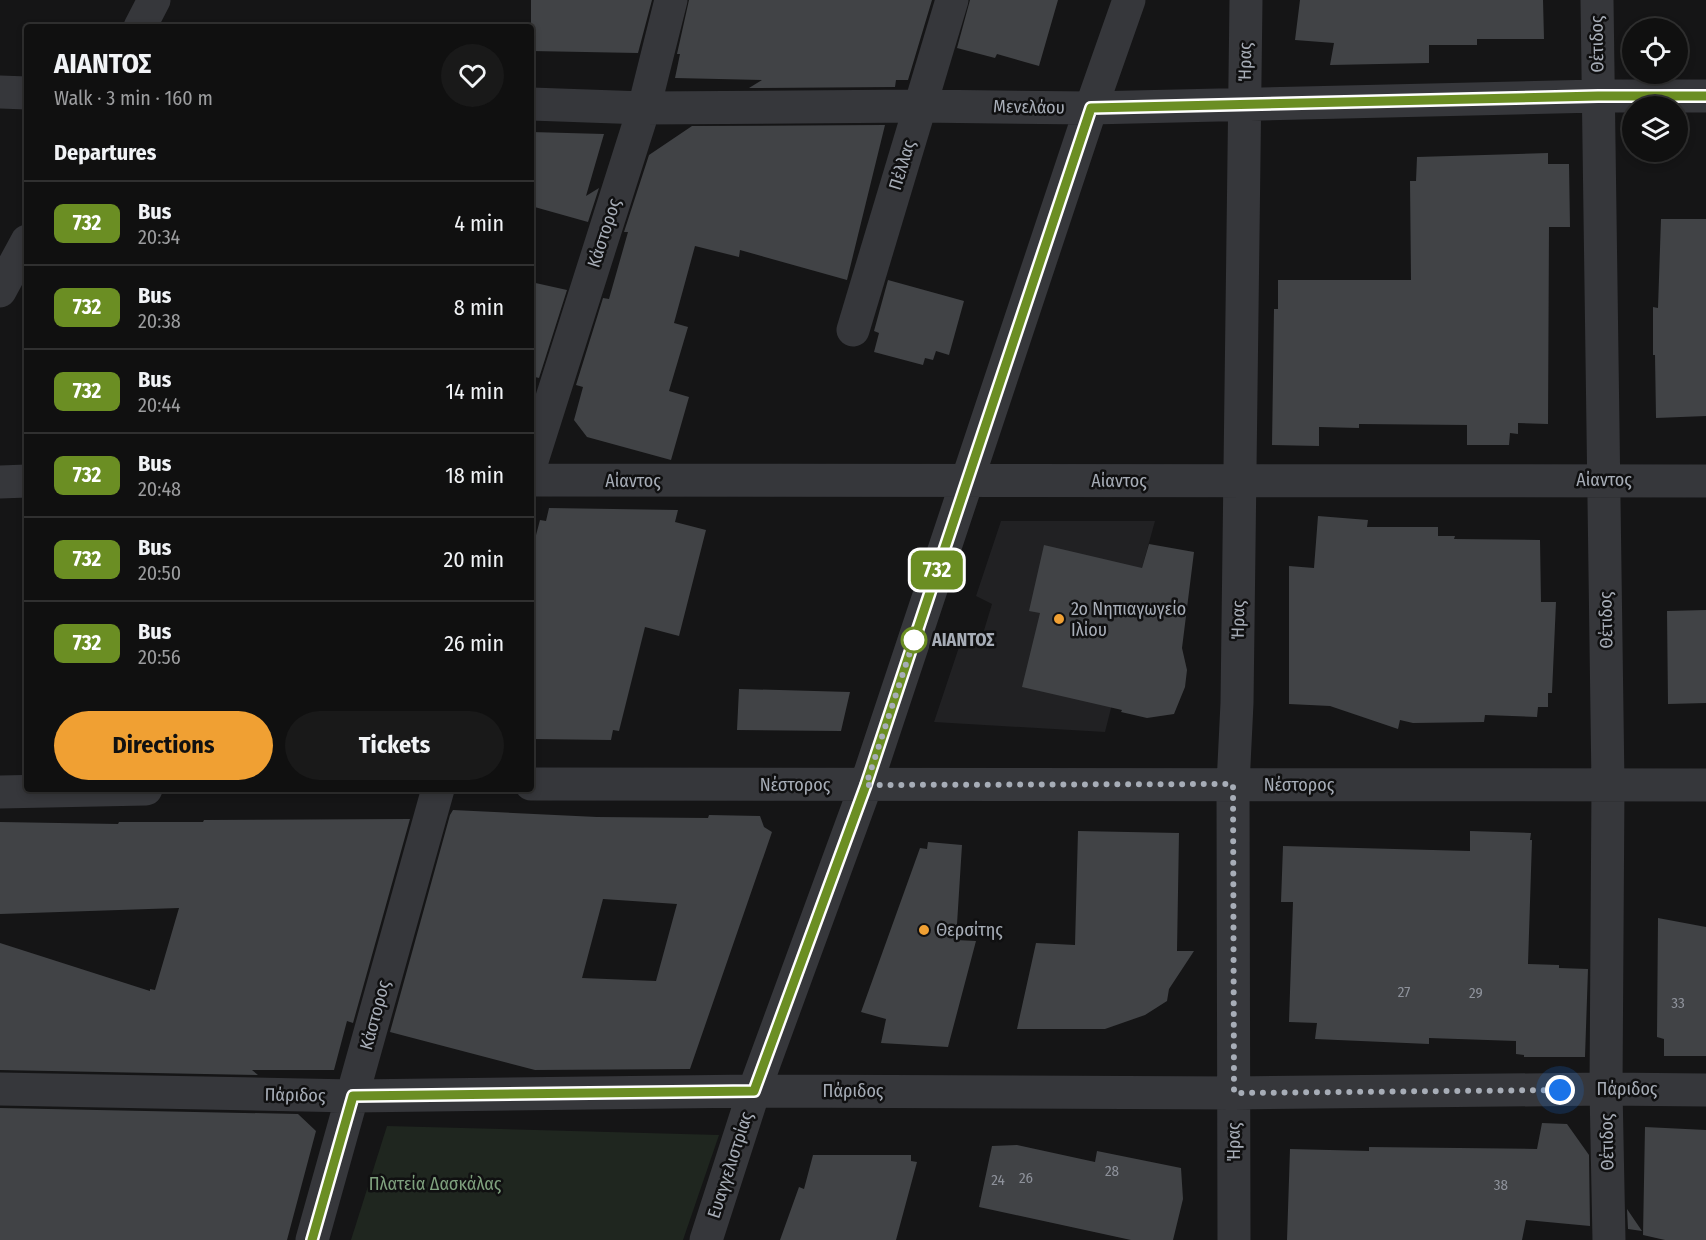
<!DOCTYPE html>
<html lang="en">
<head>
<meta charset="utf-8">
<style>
  body { margin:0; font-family:"Fira Sans Condensed",sans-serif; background:#191919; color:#f1f3f6; height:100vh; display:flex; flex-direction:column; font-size:22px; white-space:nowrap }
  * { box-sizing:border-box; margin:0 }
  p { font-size:20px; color:#9c9d9f }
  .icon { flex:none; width:33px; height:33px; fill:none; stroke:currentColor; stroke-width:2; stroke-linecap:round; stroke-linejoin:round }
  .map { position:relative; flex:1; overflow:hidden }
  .drawer { position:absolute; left:24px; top:24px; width:510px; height:768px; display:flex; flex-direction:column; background:#101010; border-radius:6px; box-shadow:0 3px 9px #0003,0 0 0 2px #303030 }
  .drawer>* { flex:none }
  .badge { padding:0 12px; border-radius:9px; font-size:21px; line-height:39px }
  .tools { position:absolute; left:1622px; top:18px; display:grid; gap:12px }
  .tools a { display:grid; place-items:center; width:66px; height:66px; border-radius:50%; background:#101010; box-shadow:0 3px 9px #0003,0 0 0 2px #303030; font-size:30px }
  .you { position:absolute; width:30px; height:30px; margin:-15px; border:4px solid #fff; border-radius:50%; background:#1a73e8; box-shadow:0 0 0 9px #1a73e833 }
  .map>.badge { position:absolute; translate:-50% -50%; box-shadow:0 0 0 3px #fff }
  h2 { padding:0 30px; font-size:22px; line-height:54px }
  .round { display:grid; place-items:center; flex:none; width:63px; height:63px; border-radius:32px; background:#191919 }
  .summary { display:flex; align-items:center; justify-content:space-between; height:102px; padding:0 30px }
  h1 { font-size:28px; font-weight:700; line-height:45px }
  .button { display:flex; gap:12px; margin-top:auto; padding:12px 30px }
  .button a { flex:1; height:69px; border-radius:36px; background:#f0a033; color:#111; font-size:24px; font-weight:700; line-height:69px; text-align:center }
  .button a+a { background:#191919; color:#f1f3f6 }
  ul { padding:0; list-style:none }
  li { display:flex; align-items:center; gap:18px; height:84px; padding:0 30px; border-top:2px solid #303030 }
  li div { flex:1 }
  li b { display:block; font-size:22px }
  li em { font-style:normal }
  li .badge { min-width:66px; font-weight:700; text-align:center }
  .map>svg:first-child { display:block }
  .built { fill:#212123 }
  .green { fill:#1f261f }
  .building { fill:#414346; fill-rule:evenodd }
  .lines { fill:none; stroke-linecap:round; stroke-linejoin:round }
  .minor { stroke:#36373b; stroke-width:33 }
  .line-casing { stroke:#fff; stroke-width:14 }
  .line { stroke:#6b8e23; stroke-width:9 }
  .walk { stroke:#a7adb7; stroke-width:6; stroke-dasharray:0 10.8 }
  .poi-dot { fill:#f0a033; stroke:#101011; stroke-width:2 }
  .stop-dot { fill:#fff; stroke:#6b8e23; stroke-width:3 }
  .labels { text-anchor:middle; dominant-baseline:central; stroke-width:5; stroke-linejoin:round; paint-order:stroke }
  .number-label { font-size:15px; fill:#8e929b }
  .street-label { font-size:18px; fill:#a7adb7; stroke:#101011 }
  .poi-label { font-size:18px; fill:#a7adb7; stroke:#101011; text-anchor:start }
  .stop-label { font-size:18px; font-weight:bold; fill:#a7adb7; stroke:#101011; text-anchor:start }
  .park-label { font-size:18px; fill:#7fa17e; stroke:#101011 }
</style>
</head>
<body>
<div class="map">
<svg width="1706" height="1240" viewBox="0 0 1706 1240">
  <rect width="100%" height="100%" fill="#151516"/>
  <path class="built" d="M1001 521H1155L1142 568 1129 637 1105 732 934 722 962 638 982 637 992 604 976 596Z"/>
  <path class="green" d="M387 1126 719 1135 683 1240H351Z"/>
  <path class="building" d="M531 0H652L638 53 531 51Z
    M689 0H932L908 80H896L895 87 749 88 762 80 675 78 680 54H677Z
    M970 0H1058L1039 66 997 54 995 58 957 48Z
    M1300 0H1543L1544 39H1477V45H1429V63L1330 65 1334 43 1295 40Z
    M885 125 847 280 740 250 739 257 695 246 674 323 688 327 669 391 689 397 671 460 587 437 574 420 583 387 576 385 603 298 609 299 628 232H624L649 155 692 126Z
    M531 132 604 134 586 196 599 188 588 222 531 206Z
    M1548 153V164H1569L1570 227H1549L1548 424 1518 423V434L1510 433 1509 445H1467V425L1359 424V428L1319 427V446L1272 445 1274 309H1278V280H1411L1410 181H1416L1417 157Z
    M1661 219H1706V416L1656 418 1655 355H1653V307L1658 308Z
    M888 280 964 301 949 355 936 351 933 360 925 358 923 365 874 352 879 333 874 331Z
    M531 282 567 290 539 378 531 376Z
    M549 508 678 510 675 522 706 530 679 636 645 627 619 731 613 730 611 740 531 739V554L540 520 546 521Z
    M1318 516 1368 520 1367 527H1438V536H1455L1454 539 1540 540 1541 602H1556L1552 693H1548V707H1538L1537 717 1485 715 1484 722 1413 723 1400 720 1398 729 1330 706 1289 704V566L1314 568Z
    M1149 544 1194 552 1182 648 1187 670 1185 687 1174 714 1147 718 1121 712 1122 710 1022 687 1040 613 1029 611 1044 545 1142 568Z
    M1706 610V703L1668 704 1667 611Z
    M739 689 850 692 841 731 737 730Z
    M453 810 597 817 708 818 709 815 760 816 764 827 772 832 690 1069 535 1070 390 1032 450 815ZM603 899 677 904 656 981 582 978Z
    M410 819 353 1023 347 1021 334 1070H252L258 1075 0 1070V943L150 991V989L155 990 179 908 0 914V822L118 824 119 822H203L204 820Z
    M1078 831 1179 833 1177 951H1194L1169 989 1167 1001 1145 1015 1105 1029H1017L1036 943 1075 945Z
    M1470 831 1531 833 1530 840H1532L1528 964 1559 965V968L1588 969 1585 1057H1524V1055L1516 1054V1041L1429 1038V1044L1315 1039 1317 1023 1289 1022 1293 902H1281L1283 846 1470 851Z
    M928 842 962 845 956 940 976 941 948 1047 881 1043 886 1019 861 1012 920 848 927 849Z
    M1658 918 1706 927V1056H1664V1039L1657 1037Z
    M0 1108 298 1114 316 1131 287 1240H0Z
    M1542 1123 1567 1124 1589 1155 1590 1226 1526 1220 1522 1240H1287L1290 1149 1369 1151V1147L1537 1149Z
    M1645 1127 1706 1130V1240H1665L1643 1235Z
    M1017 1145 1095 1162 1097 1151 1181 1168 1183 1199 1173 1240H1131L979 1207 992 1146Z
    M813 1155H911V1161L917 1162 896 1240H780L799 1187 804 1189Z
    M1627 1209 1642 1231 1628 1229Z"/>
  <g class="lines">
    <path class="minor" d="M1597 0 1608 785 1606 1089 1609 1240
      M140 27 154 0
      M0 92 27 93
      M531 104 644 108 919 106 1091 108 1598 96H1706
      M0 291 27 241
      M853 330 952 0
      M531 464 644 108 671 0
      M531 480 1706 481
      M0 482 27 481
      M531 784 1706 785
      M0 792 146 789
      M0 1089 353 1096 754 1091 1234 1093 1606 1089 1706 1090
      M312 1240 438 789
      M706 1240 754 1091 866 785 1091 108 1129 0
      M1234 1240 1233 785 1237 703 1246 0"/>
  </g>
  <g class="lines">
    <defs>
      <path id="line" d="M312 1240 353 1096 754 1091 866 785 1091 108 1598 96H1706"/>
    </defs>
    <use href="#line" class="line-casing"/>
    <use href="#line" class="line"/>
    <path class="walk" d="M914 640 915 637 866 785 1233 784 1234 1093 1560 1090"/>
  </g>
  <g class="poi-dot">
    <circle cx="1059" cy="619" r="6"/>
    <circle cx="924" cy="930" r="6"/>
  </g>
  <circle class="stop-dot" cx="914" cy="640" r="12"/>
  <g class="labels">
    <g class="number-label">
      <text x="1404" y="992">27</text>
      <text x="1476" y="993">29</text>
      <text x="1678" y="1003">33</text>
      <text x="1112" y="1171">28</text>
      <text x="1026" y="1178">26</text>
      <text x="998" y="1180">24</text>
      <text x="1501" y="1185">38</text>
    </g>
    <g class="street-label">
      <text transform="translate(1597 44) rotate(-91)">Θέτιδος</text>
      <text transform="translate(1245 62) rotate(-89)">Ήρας</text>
      <text transform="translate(1029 107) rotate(1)">Μενελάου</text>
      <text transform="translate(902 165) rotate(-73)">Πέλλας</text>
      <text transform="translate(604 233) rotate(-72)">Κάστορος</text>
      <text x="1604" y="480">Αίαντος</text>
      <text x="633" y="481">Αίαντος</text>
      <text x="1119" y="481">Αίαντος</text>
      <text transform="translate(1238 620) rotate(-89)">Ήρας</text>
      <text transform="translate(1606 620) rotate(-91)">Θέτιδος</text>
      <text x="795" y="785">Νέστορος</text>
      <text x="1299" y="785">Νέστορος</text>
      <text transform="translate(375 1015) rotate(-75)">Κάστορος</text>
      <text x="1627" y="1089">Πάριδος</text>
      <text x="853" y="1091">Πάριδος</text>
      <text transform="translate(295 1095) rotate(1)">Πάριδος</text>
      <text transform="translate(1234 1142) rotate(-90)">Ήρας</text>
      <text transform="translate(1607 1142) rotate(-91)">Θέτιδος</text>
      <text transform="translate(730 1165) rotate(-72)">Ευαγγελιστρίας</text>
    </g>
    <g class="poi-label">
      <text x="1071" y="609">2ο Νηπιαγωγείο<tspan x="1071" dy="21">Ιλίου</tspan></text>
      <text x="936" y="930">Θερσίτης</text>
    </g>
    <g class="stop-label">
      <text x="932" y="640">ΑΙΑΝΤΟΣ</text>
    </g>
    <g class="park-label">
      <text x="435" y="1184">Πλατεία Δασκάλας</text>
    </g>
  </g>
</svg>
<div class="tools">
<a><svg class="icon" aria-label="locate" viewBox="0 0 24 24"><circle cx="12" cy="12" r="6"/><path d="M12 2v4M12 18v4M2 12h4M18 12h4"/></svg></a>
<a><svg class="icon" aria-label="layers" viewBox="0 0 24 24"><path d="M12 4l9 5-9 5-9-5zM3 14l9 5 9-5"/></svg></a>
</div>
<div class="you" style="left:1560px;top:1090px"></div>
<b class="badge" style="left:937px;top:570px;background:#6b8e23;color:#fff">732</b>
<section class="drawer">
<div class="summary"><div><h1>ΑΙΑΝΤΟΣ</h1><p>Walk · 3 min · 160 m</p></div><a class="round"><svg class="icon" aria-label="heart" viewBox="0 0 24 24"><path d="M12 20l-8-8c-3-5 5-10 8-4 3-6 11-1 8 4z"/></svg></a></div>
<h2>Departures</h2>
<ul>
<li><span class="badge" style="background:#6b8e23;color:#fff">732</span><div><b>Bus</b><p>20:34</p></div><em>4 min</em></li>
<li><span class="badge" style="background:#6b8e23;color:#fff">732</span><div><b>Bus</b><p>20:38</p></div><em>8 min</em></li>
<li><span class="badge" style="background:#6b8e23;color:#fff">732</span><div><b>Bus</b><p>20:44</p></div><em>14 min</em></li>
<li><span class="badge" style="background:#6b8e23;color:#fff">732</span><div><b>Bus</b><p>20:48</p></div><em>18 min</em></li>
<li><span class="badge" style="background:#6b8e23;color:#fff">732</span><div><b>Bus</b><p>20:50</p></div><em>20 min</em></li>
<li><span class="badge" style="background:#6b8e23;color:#fff">732</span><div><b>Bus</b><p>20:56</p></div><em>26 min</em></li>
</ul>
<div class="button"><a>Directions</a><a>Tickets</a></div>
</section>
</div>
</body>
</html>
